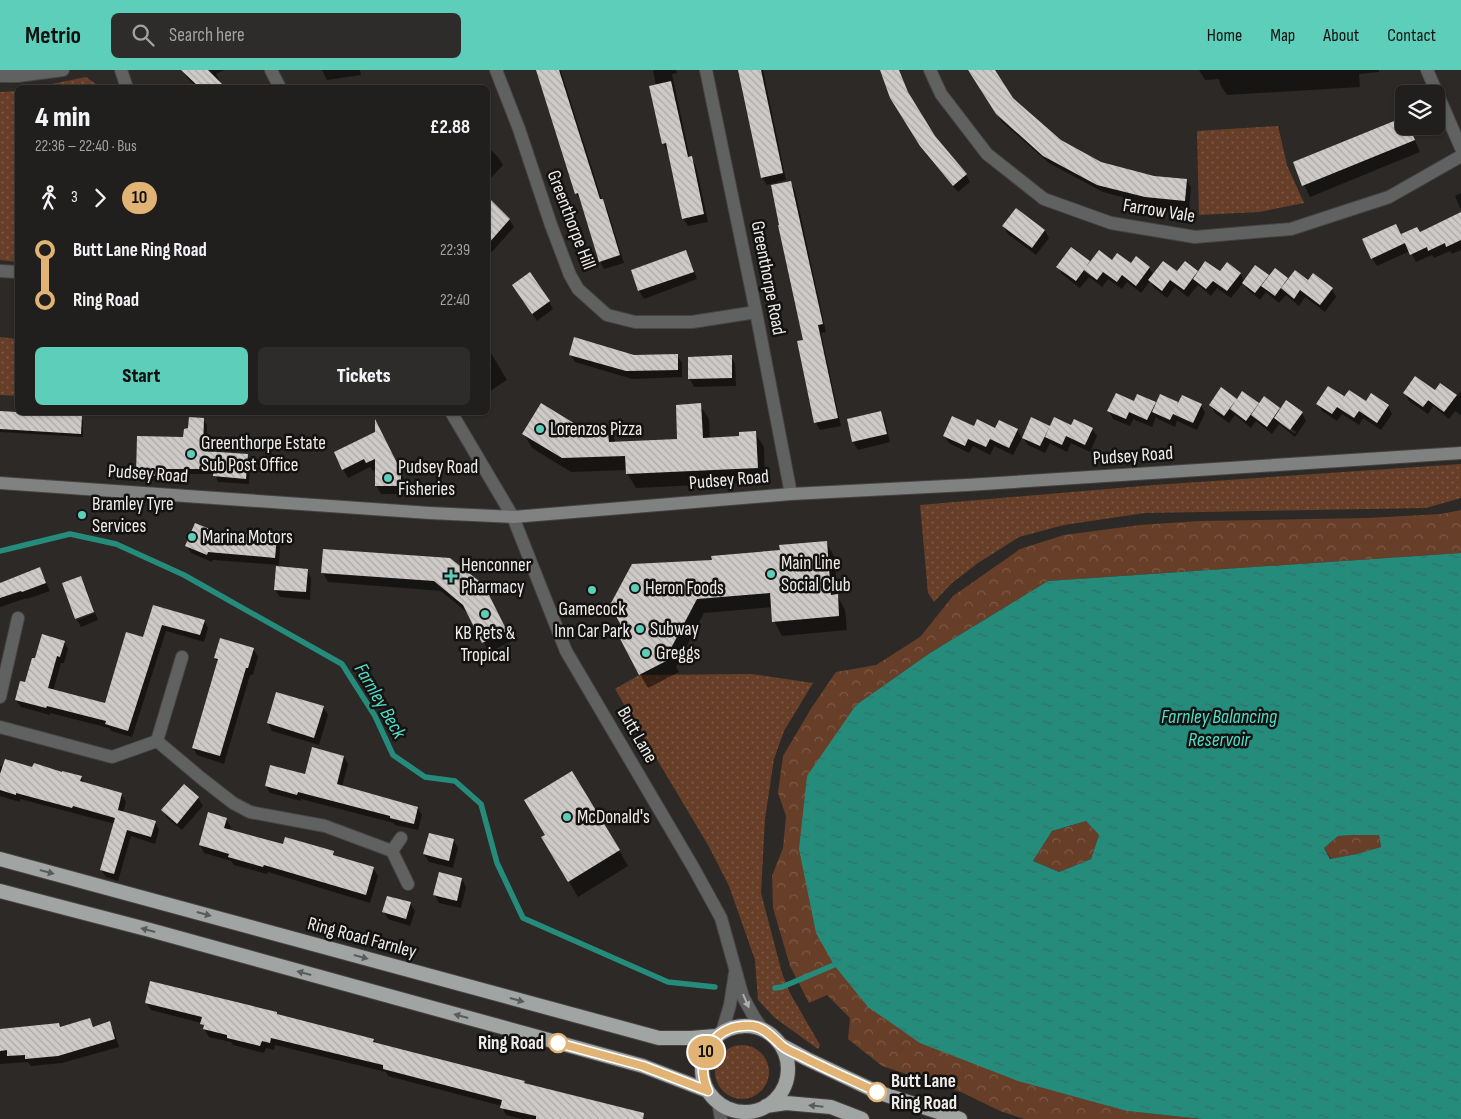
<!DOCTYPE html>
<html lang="en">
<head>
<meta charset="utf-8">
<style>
  body { margin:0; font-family:"Sofia Sans Condensed",sans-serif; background:#2d2c2a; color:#f1f3f6; height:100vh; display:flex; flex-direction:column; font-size:19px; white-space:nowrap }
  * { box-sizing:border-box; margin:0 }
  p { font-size:16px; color:#a2a2a4 }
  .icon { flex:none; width:28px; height:28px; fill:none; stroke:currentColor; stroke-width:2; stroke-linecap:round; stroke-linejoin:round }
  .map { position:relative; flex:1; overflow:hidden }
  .drawer { position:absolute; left:15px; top:15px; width:475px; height:330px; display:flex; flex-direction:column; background:#211f1d; border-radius:8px; box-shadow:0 1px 4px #0004,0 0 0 1px #3e3d3b }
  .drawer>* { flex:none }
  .badge { padding:0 10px; border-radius:16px; font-size:18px; line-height:32px }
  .fabs { position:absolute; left:1395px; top:15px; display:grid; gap:10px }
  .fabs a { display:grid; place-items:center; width:50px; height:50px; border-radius:8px; background:#211f1d; box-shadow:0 1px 4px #0004,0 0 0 1px #3e3d3b; font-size:25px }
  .map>.badge { position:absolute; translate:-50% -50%; box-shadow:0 0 0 2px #fff }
  .legs { display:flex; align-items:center; gap:8px; height:55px; padding:0 20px; font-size:16px }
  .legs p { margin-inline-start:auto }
  .head { display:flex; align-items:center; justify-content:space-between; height:85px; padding:0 20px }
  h1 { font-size:28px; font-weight:800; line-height:38px }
  .primary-button { display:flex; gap:10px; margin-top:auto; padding:10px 20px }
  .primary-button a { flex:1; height:58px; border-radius:8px; background:#5cceba; color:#111; font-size:20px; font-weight:800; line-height:58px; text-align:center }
  .primary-button a+a { background:#2d2c2a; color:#f1f3f6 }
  ul { padding:0 20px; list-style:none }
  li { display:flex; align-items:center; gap:18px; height:50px; font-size:19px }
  li i { display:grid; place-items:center; width:8px; height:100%; margin:0 6px; background:currentColor }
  li i::after { content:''; width:12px; height:12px; margin:-6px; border:4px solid; border-radius:50%; background:#211f1d }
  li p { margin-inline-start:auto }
  li:first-child i { background:linear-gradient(#0000 50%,currentColor 0) }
  li:last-child i { background:linear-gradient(currentColor 50%,#0000 0) }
  header { display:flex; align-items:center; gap:30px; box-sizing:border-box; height:70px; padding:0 25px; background:#5cceba; color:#111 }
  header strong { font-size:24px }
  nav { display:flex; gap:28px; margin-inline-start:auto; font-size:18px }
  .search { width:350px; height:45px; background:#2d2c2a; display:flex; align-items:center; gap:12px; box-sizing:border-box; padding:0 18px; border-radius:8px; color:#a2a2a4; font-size:19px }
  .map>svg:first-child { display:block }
  .grass { fill:url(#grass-dots) }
  .forest { fill:url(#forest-crowns) }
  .water { fill:url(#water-ripples); fill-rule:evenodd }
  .shadow { fill:#0007; fill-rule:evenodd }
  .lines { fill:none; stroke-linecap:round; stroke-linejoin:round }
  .stream { stroke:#258c7c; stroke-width:5.5 }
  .building { fill:url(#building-back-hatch) }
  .minor-casing { stroke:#474443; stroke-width:14 }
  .tertiary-casing { stroke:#474443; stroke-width:14 }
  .secondary-casing { stroke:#474443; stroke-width:14 }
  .trunk-casing { stroke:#474443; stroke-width:16 }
  .minor { stroke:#606262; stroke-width:12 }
  .tertiary { stroke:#606262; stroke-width:12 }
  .secondary { stroke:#7f8281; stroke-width:12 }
  .trunk { stroke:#a0a5a4; stroke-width:14 }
  .oneway { fill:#5a5c5a }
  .oneway2 { fill:#afaeae }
  .line-1-casing { stroke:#fff; stroke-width:11 }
  .line-1 { stroke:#e1b475; stroke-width:8 }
  .poi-dot { fill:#5cceba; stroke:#131211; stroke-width:2 }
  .stop-1-dot { fill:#fff; stroke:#e1b475; stroke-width:2.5 }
  .labels { text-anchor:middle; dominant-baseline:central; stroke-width:5; stroke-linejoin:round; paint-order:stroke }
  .street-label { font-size:19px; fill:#efedec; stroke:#131211 }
  .poi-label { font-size:19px; fill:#efedec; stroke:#131211; text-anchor:start }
  .stop-label { font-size:19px; font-weight:bold; fill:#efedec; stroke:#131211; text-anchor:end }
  .water-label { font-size:20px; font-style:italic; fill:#52dec7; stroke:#131211 }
</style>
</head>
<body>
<header>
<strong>Metrio</strong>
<div class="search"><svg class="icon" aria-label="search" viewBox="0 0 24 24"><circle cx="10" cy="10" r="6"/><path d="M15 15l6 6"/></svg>Search here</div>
<nav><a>Home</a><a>Map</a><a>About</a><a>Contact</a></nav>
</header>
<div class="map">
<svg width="1461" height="1049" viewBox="0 0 1461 1049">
  <defs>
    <pattern id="grass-dots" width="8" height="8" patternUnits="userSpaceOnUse" patternTransform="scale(1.25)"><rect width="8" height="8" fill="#673e27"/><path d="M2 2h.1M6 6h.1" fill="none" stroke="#7d5a46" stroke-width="1.8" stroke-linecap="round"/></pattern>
    <pattern id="forest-crowns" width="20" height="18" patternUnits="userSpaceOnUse" patternTransform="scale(1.25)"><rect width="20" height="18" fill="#673e27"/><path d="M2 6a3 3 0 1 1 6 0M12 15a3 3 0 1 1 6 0" fill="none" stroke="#7d5a46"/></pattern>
    <pattern id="water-ripples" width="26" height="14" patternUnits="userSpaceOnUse" patternTransform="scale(1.25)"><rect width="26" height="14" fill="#258c7c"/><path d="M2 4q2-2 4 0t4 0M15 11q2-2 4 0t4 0" fill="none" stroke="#337067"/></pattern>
    <pattern id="building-back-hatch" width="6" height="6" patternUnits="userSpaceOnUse" patternTransform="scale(1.25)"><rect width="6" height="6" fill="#cecac8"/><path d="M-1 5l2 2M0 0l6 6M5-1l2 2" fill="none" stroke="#aca9a8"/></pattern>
  </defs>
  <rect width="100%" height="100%" fill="#2c2927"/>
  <path class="grass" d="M86 7 100 17H37Z
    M17 21H18L17 192 0 190V22Z
    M1278 56 1287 95 1304 133 1259 142 1199 145 1197 61Z
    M0 267 17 269V326L0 325Z
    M1461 394V428L1426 438 1145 443 1064 455 1019 467 978 493 952 513 934 532 928 523 920 435 1154 415Z
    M752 604 813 613 784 661 774 689 765 749 761 823 782 903 790 923 820 975 818 979 775 948 758 930 755 890 729 816 708 775 615 619 639 605Z
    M715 1002a27 27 0 1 1 54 0a27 27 0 1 1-54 0Z"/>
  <path class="forest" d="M1461 440V483L1048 511 930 583 856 635 1127 1041 1202 1049H1024L1000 1041 961 1022 882 996 848 969 850 948 827 925 809 933 790 896 773 838 772 806 783 778 786 746 778 723 783 686 812 637 836 602 876 595 920 567 953 526 1020 479 1064 465 1140 455 1199 451 1367 448 1441 444Z
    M1086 751 1099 765 1091 789 1059 802 1033 791 1052 761Z
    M1354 765H1379L1381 777 1357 784 1331 789 1324 778 1338 766Z"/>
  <path class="water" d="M1461 483V1049H1202L1127 1041 1018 1011 920 973 868 937 834 895 816 863 799 779 807 706 856 635 930 583 1048 511ZM1086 751 1099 765 1091 789 1059 802 1033 791 1052 761ZM1354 765H1379L1381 777 1357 784 1330 789 1324 778 1338 766Z"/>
  <path class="shadow" d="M184 0H224L216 4 220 11 214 18H197L188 9 183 1Z
    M322 0H360L361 5 327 10Z
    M537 0 561 1 602 130 607 138 624 193 604 199 600 191 581 131 576 123Z
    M653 0H676L677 3 672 4 690 88H691L696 96 708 152 688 156 683 148 669 81H667L663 73 656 16Z
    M739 0H763L786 110 767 115 762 107Z
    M881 0H899L911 30 934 67 966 105 970 112 958 122 926 84 891 28Z
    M969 0H993L1012 28 1060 71 1100 93 1154 107 1187 110 1191 118 1189 138 1151 135 1103 122 1049 93 1002 52Z
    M1199 0H1379V2L1359 4 1360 17 1227 25 1220 14 1219 9 1205 10Z
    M1404 56H1409L1420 82 1310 127 1304 115Z
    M488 77 498 87 503 95 488 111Z
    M790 112 795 120 826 262 821 263 841 356 820 360 816 353 804 270Z
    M1461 123V140L1455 126Z
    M494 135 509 149 514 157 492 182 488 178V143Z
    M1003 156 1045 161 1049 168 1036 185 1008 164Z
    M1417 158 1419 163 1461 160V180L1452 184 1450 181 1434 188 1432 185 1416 192 1410 181 1377 196 1372 188 1401 166Z
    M686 182 690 190 697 209 644 229 639 221 632 201Z
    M1089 192 1090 194 1112 192 1149 198 1154 205 1177 203 1185 193 1198 203H1240L1244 211 1268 206 1269 208 1275 200 1288 211H1307L1308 213 1332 219 1336 227 1325 242 1305 227 1299 236 1286 225 1279 233 1266 222 1260 230 1248 220 1243 213 1231 228 1217 218 1211 226 1198 215 1188 227 1175 217 1167 228 1154 218 1150 211 1141 223 1127 212 1122 219 1108 209 1102 217 1089 207 1080 218 1062 204 1058 197ZM1078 197 1092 204V207Z
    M518 223 549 232 553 239 537 251Z
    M488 278 507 310 490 321 488 318Z
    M570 284 634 286 677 285 682 293V307L632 309 575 292Z
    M731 286 735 294 736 316 694 317 690 309Z
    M1440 315 1457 326 1461 321V345L1455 341 1449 349 1433 336 1428 344 1409 331 1405 323 1435 322Z
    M1222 319 1238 330 1258 334 1259 336 1279 339 1280 340 1302 343 1306 351 1295 367 1279 354 1272 364 1256 351 1251 358 1235 345 1229 353 1215 343 1210 335ZM1281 351 1296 362 1295 364 1279 353Z
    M1343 327 1344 329 1388 336 1392 344 1381 360 1363 348 1359 355 1342 344 1337 351 1322 341 1318 334Z
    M1133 332 1155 333 1156 335 1177 333 1178 335H1201L1205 343 1197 360 1177 351 1175 357 1158 349 1156 347 1152 357 1135 350 1134 348 1130 356 1113 349 1109 341Z
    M700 335 709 349 710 369 740 367 755 363 764 377 765 412 636 418 627 403V400L571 402 532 378 524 364 577 356 606 355 615 370V373L678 370Z
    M0 342 81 347 83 351V367L0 362Z
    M881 342 885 350 890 372 858 380 853 372 848 350Z
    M203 349 207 355 206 382 247 385 251 390 249 414 218 412 215 404H164V411L140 410 137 405 184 368 189 360Z
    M1032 349 1050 358 1072 357 1092 359 1097 366 1090 382 1071 373 1067 382 1051 374 1050 373 1045 383 1028 375 1023 368Z
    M975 358 1017 360 1022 368 1013 385 996 377 995 375 990 385 973 376 969 383 949 373 944 366Z
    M380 359 405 411V424H381L376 415V400L373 401 370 397 348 408 343 399Z
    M217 463 276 468 280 476 279 495 213 490 212 492 191 483 187 476Z
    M826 472 834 486 838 527 845 540 847 560 782 566 774 551 772 537 704 543 676 597 679 602 648 618 640 604 713 491Z
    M324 480 489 526 512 571 489 582 469 544 441 521 328 512 322 502Z
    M40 499 50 521 27 529V528L0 537V514Z
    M307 500 311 508 310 530 280 527 275 520Z
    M81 507 85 515 94 541 76 548Z
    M153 536 204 551 208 558 204 572 166 561 132 667 111 661 109 658 50 643V645L21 637 16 630 26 614 64 572 68 579 64 593H61L53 621 106 634 144 569Z
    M95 543 98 550 81 557 77 550Z
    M254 580 258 587 253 605H250L224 694 197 685 193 678 218 593 215 588Z
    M323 637 328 645 319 675 272 661 268 653Z
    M344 687 348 694 342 717 418 738 422 745 418 760 395 755 394 753 301 729V731L270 723 266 716 306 706Z
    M0 696 33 699 81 707 85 714 122 725 126 732 123 743 155 752 159 760 155 774 131 766 118 811 106 807 101 800 115 754 20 729V732L0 726Z
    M184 716 198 728 203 736 182 760 167 748 163 740Z
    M209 744 226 749 231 757 230 760 284 775 333 782 336 788 373 798 378 806 370 833 268 802 267 804 234 795 231 791 204 783 200 775Z
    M546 765 619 780 628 796 578 827 552 783Z
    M454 771 458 778 453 798 429 792 424 784Z
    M462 809 466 817 461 838 439 833 435 825Z
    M410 833 415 841 410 856 388 849 384 842Z
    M146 932 277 946 374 970 376 974 524 1012 525 1015 623 1049H522L506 1045 502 1037V1036L388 1006 386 1002 275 975 274 980 266 978 264 983 233 975 231 972 209 967 201 953 151 940Z
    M90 950 94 957 109 953 114 961 119 977 62 993 31 996 28 992 0 994V960L59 954 61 958Z"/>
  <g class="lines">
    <path class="stream" d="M0 481 70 464 116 474 184 505 342 594 375 646 393 685 425 707 455 711 481 734 497 793 523 848 668 912 715 917
      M775 918 782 917 834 895"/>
  </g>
  <path class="building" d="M181 0H208L226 18H200Z
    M536 0H559L600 129H603L620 185 599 192 578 123 575 124Z
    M738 0H761L783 103 761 108Z
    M880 0H899L908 22 935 66 967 104 953 116 920 76 890 28Z
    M968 0H995L1013 28 1061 70 1101 92 1154 106 1187 109 1185 131 1145 127 1097 115 1043 86 996 44Z
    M671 11 688 87 692 86 704 144 682 149 666 73 662 74 649 16Z
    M1404 47V56H1409L1415 70 1302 116 1293 92Z
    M791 111 823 254 818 255 838 348 814 353 797 271 803 270 778 155H779L771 115Z
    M488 127 510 149 488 174Z
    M1016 138 1045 160 1032 178 1002 156Z
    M1461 142V170L1446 177 1445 173 1428 181 1427 177 1410 185 1401 164 1417 157 1420 162Z
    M1396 154 1405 173 1371 189 1362 169Z
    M1071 177 1090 191 1086 197 1099 180 1112 190 1117 183 1131 193 1136 186 1150 197 1136 216 1122 205 1117 212 1103 202 1097 210 1084 200 1076 211 1056 197Z
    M686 180 694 202 638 221 631 200Z
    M1163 191 1177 201 1185 191 1198 201 1184 220 1170 210 1162 221 1148 210Z
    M1205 191 1220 201 1227 192 1241 203 1227 221 1213 211 1206 219 1193 209Z
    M1255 195 1269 205 1255 223 1242 213Z
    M1275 198 1288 208 1275 226 1261 216Z
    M1295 200 1308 210 1304 216 1313 203 1333 218 1320 235 1300 220 1294 229 1281 218Z
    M530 202 550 231 532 244 512 215Z
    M574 267 634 285 678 284V300L626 301 569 285Z
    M732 285V308L688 309V287Z
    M1415 306 1435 320 1440 313 1457 325 1444 342 1428 330 1430 328 1423 337 1403 323Z
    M1328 316 1344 326 1343 328 1349 320 1366 331 1371 323 1389 335 1377 353 1359 341 1354 348 1337 337 1332 344 1316 334Z
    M1221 317 1237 329 1242 321 1259 333 1246 351 1230 339 1236 330 1224 346 1209 335Z
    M1116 323 1134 331 1126 349 1107 341Z
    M1137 324 1156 332 1147 350 1129 342Z
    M1160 324 1178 332 1177 335 1182 325 1202 334 1193 353 1173 344 1170 350 1152 342Z
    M1264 326 1280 338 1267 357 1251 345Z
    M1286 330 1303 342 1290 360 1274 348Z
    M541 333 577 355 607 354 609 372 677 369 676 335 701 333 703 368 739 366V362L756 361 758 398 626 404 625 386 562 388 522 364Z
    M0 341 82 346 81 364 0 359Z
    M881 341 887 364 852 372 847 349Z
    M952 346 974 356 977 349 995 358 999 350 1018 359 1009 378 990 369 994 361 986 377 968 369 965 376 943 366Z
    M189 347 204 348 203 381 248 384 246 409 213 406 214 399H161V406L136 405 137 366 183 367 184 359 188 358Z
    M1031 347 1050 356 1040 376 1022 368Z
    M1054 347 1071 355 1074 349 1093 358 1085 375 1066 366 1062 375 1045 367Z
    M375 349 401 401V416H375V389L366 393 364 389 342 400 334 382 375 362Z
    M195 453 217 462 277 467 275 488 208 482 207 485 185 476Z
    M827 471 831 525 838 524 839 546 772 552 770 523 697 529 669 582 672 588 639 605 617 563 623 559 610 535 632 494 712 490 711 486 780 480 779 475Z
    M323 479 450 488 484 515 507 561 482 573 463 535 434 511 321 503Z
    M276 496 308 499 306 522 274 520Z
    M40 497 46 513 22 522 21 521 0 528V513Z
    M81 506 94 542 75 549 62 513Z
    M153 535 205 550 200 565 162 555 128 661 105 654 106 651 47 636 46 638 15 630 20 611 25 612 32 588H35L42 564 65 571 60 587 57 586 48 618 105 633 126 562 143 567Z
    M220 568 254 578 248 598H246L220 686 192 678 218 589 214 588Z
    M276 622 324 636 314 668 267 653Z
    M312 677 344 686 337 714 418 737 414 754 390 748V746L298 722 297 725 265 716 270 695 305 704Z
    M5 689 32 697 34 693 62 702V701L82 706 80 711 122 723 117 744 118 740 156 751 151 767 127 760 114 804 100 800 115 748 73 736 72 738 16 723V725L0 720V704Z
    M572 701 620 780 568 812 541 767 545 765 524 730Z
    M184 714 199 727 177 754 161 740Z
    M208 742 227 748 224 758 283 774 285 767 334 781 333 785 374 797 366 825 264 795 263 797 228 787 229 784 199 775Z
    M429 763 454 769 449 791 423 784Z
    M439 802 462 808 457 831 433 825Z
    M387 826 411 832 406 849 382 842Z
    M150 911 277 942V944L374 969 373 972 525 1011 524 1013 644 1043 643 1049H536V1046L500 1038 502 1030 383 999V995L271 968 270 973 262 971 260 976 227 968V965L203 959 204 955 200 954 202 947 145 933Z
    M90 948 93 957 110 951 115 969 58 986 25 989V985L7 986V980L0 981V959L59 953 60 957Z"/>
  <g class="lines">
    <defs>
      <path id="minor" d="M121 0 127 18
        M496 0 519 59 551 155 570 205 578 219 607 245 635 252H692L756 242
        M706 0 756 242 791 424
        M930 0 941 24 987 84 1044 129 1111 153 1195 167 1291 159 1389 127 1461 86
        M1427 0 1461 78
        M0 6H18L63 0
        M0 201 18 202
        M0 627 18 548
        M0 657 112 687 157 671 201 708 233 733 250 742 325 756 392 781 401 768
        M157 671 182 587
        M392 781 408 814"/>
      <path id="tertiary" d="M271 0 280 18
        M451 342 513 447 566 581 693 797 721 848 743 927 754 947 763 960
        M722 962 730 935 735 903
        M718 1032 721 1049
        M746 1049 753 1041"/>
      <path id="secondary" d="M0 413 430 443 513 447 791 424 967 415 1461 383"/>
      <path id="trunk" d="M0 789 659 968H691L716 966
        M0 821 150 860 643 996 708 1021
        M702 999a43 43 0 1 1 86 0a43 43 0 1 1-86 0Z
        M781 975 807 989 877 1022 960 1049
        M766 1036 786 1033 831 1037 862 1049"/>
    </defs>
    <use href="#minor" class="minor-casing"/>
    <use href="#tertiary" class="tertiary-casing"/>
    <use href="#secondary" class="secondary-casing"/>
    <use href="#trunk" class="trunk-casing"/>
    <use href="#minor" class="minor"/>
    <use href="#tertiary" class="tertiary"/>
    <use href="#secondary" class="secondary"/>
    <use href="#trunk" class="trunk"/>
  </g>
  <defs><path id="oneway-solid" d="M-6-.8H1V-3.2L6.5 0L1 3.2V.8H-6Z" transform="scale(1.25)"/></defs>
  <g class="oneway">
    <use href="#oneway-solid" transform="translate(47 802) rotate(15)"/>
    <use href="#oneway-solid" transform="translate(204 844) rotate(15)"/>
    <use href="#oneway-solid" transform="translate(148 860) rotate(-165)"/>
    <use href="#oneway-solid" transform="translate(361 887) rotate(15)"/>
    <use href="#oneway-solid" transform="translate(304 903) rotate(-165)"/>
    <use href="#oneway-solid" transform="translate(517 930) rotate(15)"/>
    <use href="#oneway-solid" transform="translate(461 946) rotate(-165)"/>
    <use href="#oneway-solid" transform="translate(816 1036) rotate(-174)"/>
  </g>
  <use class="oneway2" href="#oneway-solid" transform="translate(746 931) rotate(66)"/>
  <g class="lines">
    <defs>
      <path id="line-1" d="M558 973 643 996 708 1021C701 1005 700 990 710 975 721 959 735 955 753 956 765 958 773 968 781 975 786 980 795 983 801 986 826 999 852 1010 877 1022"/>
    </defs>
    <use href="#line-1" class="line-1-casing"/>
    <use href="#line-1" class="line-1"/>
  </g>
  <g class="poi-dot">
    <circle cx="540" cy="359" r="5"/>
    <circle cx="191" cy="384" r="5"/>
    <circle cx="388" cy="408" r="5"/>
    <circle cx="82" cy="445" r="5"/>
    <circle cx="192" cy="467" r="5"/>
    <circle cx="771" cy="504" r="5"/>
    <path d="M448.5 498.5h5v5h5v5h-5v5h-5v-5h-5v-5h5z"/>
    <circle cx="635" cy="518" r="5"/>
    <circle cx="592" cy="520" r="5"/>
    <circle cx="485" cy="544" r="5"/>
    <circle cx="640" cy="559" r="5"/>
    <circle cx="646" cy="583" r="5"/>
    <circle cx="567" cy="747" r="5"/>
  </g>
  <g class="stop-1-dot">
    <circle cx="558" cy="973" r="9"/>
    <circle cx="877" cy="1022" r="9"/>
  </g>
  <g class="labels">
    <g class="street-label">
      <text transform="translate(1159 141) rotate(9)">Farrow Vale</text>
      <text transform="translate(571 150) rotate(69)">Greenthorpe Hill</text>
      <text transform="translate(768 208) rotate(79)">Greenthorpe Road</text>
      <text transform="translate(1133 386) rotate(-4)">Pudsey Road</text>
      <text transform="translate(148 404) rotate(4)">Pudsey Road</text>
      <text transform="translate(729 410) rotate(-5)">Pudsey Road</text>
      <text transform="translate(637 665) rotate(60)">Butt Lane</text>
      <text transform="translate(362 868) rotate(15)">Ring Road Farnley</text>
    </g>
    <g class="poi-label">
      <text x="550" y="359">Lorenzos Pizza</text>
      <text x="201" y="373">Greenthorpe Estate<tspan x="201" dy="22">Sub Post Office</tspan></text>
      <text x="398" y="397">Pudsey Road<tspan x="398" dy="22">Fisheries</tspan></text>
      <text x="92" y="434">Bramley Tyre<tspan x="92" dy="22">Services</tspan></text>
      <text x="202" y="467">Marina Motors</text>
      <text x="781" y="493">Main Line<tspan x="781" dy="22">Social Club</tspan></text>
      <text x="461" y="495">Henconner<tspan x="461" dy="22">Pharmacy</tspan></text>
      <text x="645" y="518">Heron Foods</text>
      <text x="592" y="539" text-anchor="middle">Gamecock<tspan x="592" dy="22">Inn Car Park</tspan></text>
      <text x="650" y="559">Subway</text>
      <text x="485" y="563" text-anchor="middle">KB Pets &amp;<tspan x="485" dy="22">Tropical</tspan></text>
      <text x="656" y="583">Greggs</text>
      <text x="577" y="747">McDonald's</text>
    </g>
    <g class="stop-label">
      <text x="544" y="973">Ring Road</text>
      <text x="891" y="1011" text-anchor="start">Butt Lane<tspan x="891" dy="22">Ring Road</tspan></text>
    </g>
    <g class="water-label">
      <text transform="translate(380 631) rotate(60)">Farnley Beck</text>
      <text x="1219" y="647">Farnley Balancing<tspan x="1219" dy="23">Reservoir</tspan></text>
    </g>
  </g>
</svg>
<div class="fabs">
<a><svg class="icon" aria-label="layers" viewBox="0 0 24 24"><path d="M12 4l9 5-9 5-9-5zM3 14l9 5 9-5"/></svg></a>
</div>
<b class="badge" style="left:706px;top:982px;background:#e1b475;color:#111">10</b>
<section class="drawer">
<div class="head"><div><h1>4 min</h1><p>22:36 – 22:40 · Bus</p></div><b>£2.88</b></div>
<div class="legs"><svg class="icon" aria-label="walk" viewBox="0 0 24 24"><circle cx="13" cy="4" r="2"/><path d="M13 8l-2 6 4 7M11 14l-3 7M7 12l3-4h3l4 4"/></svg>3<svg class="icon" aria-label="forward" viewBox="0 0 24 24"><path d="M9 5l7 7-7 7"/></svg><b class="badge" style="background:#e1b475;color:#111">10</b></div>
<ul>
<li><i style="color:#e1b475"></i><b>Butt Lane Ring Road</b><p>22:39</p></li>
<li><i style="color:#e1b475"></i><b>Ring Road</b><p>22:40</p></li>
</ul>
<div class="primary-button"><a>Start</a><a>Tickets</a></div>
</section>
</div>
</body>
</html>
